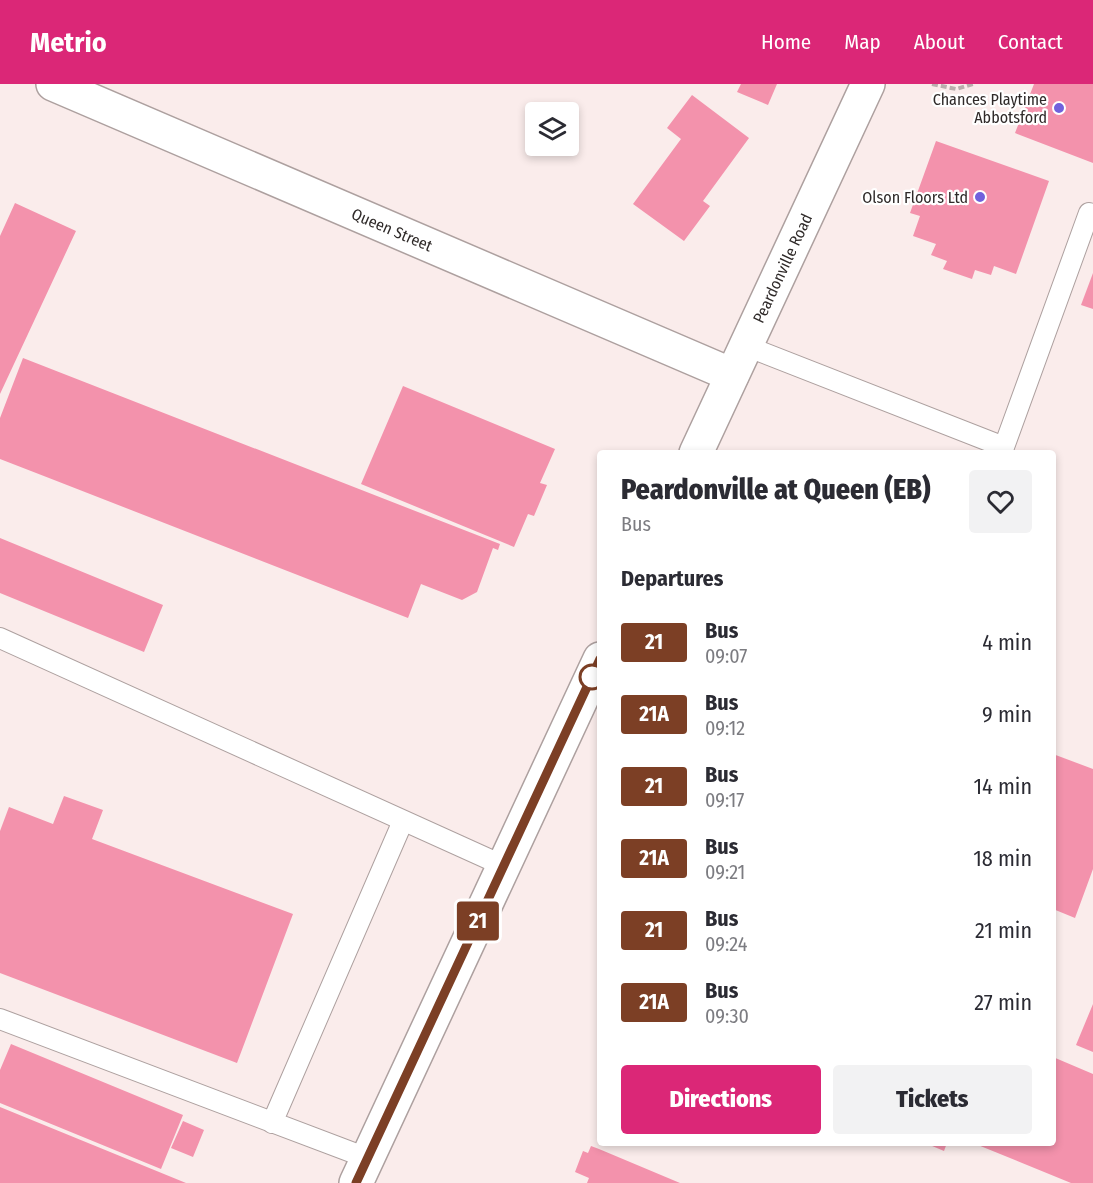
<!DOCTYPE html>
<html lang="en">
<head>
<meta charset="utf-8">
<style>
  body { margin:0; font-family:"Fira Sans Condensed",sans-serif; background:#f2f2f3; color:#2b2b33; height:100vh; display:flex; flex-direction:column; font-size:22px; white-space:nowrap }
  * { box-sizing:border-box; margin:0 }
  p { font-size:20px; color:#7c7c81 }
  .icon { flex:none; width:33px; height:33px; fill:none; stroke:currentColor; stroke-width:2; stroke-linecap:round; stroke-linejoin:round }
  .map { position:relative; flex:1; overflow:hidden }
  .details { position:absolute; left:597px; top:366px; width:459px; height:696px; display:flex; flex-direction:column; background:#fff; border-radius:6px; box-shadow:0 3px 9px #0003 }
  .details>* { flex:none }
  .badge { padding:0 12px; border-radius:4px; font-size:21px; line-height:39px }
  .buttons { position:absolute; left:525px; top:18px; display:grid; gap:12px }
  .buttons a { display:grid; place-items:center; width:54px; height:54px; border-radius:6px; background:#fff; box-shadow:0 3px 9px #0003; font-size:30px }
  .map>.badge { position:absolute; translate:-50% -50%; box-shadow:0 0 0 3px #fff }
  h2 { padding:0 24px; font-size:22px; line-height:54px }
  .round { display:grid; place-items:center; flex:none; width:63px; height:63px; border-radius:6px; background:#f2f2f3 }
  .summary { display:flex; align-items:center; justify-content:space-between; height:102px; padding:0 24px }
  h1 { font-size:28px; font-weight:800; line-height:45px }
  .action { display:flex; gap:12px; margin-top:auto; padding:12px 24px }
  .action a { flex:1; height:69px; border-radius:6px; background:#db2777; color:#fff; font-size:24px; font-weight:800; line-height:69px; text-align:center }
  .action a+a { background:#f2f2f3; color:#2b2b33 }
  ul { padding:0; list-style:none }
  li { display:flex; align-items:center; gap:18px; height:72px; padding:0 24px }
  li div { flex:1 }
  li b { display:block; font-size:22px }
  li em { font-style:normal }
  li .badge { min-width:66px; font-weight:700; text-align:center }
  header { display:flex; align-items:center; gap:36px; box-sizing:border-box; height:84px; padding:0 30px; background:#db2777; color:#fff }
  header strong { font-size:28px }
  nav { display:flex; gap:33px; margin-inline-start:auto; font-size:21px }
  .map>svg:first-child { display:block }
  .building { fill:#f392ac }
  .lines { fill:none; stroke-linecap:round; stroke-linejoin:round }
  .service-casing { stroke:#ada09f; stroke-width:22 }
  .tertiary-casing { stroke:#ada09f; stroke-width:36 }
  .secondary-casing { stroke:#ada09f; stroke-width:36 }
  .path { stroke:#b9aead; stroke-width:4; stroke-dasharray:6 3; stroke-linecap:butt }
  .service { stroke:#fff; stroke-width:20 }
  .tertiary { stroke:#fff; stroke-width:33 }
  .secondary { stroke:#fff; stroke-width:33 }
  .line-casing { stroke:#fff; stroke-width:14 }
  .line { stroke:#7c3f25; stroke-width:9 }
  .poi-dot { fill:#7161dc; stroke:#fff; stroke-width:2 }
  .stop-dot { fill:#fff; stroke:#7c3f25; stroke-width:3 }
  .labels { text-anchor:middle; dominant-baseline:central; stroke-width:4.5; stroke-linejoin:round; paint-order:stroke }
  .poi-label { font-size:16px; fill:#2f2a29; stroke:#fff; text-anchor:end }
  .street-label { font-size:16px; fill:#2f2a29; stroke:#fff }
</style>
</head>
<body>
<header>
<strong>Metrio</strong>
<nav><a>Home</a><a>Map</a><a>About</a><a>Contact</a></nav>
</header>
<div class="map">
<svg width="1093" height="1099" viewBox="0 0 1093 1099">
  <rect width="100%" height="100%" fill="#faeceb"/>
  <path class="building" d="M741 0H777L768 21 737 8Z
    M1034 0H1093V79L1015 49Z
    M692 11 749 54 703 117 710 122 684 157 633 120 681 55 667 44Z
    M936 57 1049 97 1016 190 994 182 991 191 975 186 972 195 943 185 947 177 931 171 936 160 913 152 920 132 910 129Z
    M15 119 76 147 0 310V152Z
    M1093 189V225L1081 221Z
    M23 274 87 299 500 460 498 466 493 464 477 508 462 516 421 500 408 534 49 394 0 375V334Z
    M403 302 555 365 540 399 547 401 534 432 528 430 514 463 361 400Z
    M0 454 163 521 144 568 0 509Z
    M1053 670 1093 685V785L1075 834 1053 825Z
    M64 712 103 726 92 755 293 830 237 979 0 889V747L9 723 53 740Z
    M1093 920V968L1076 961Z
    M11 960 183 1031 161 1085 0 1019V986Z
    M1053 973 1093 990V1099H1071L973 1059H1053Z
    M0 1023 186 1099H0Z
    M183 1037 204 1046 193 1073 171 1064Z
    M925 1059H947L944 1067Z
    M591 1062 599 1065 680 1099H587L589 1094 575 1088 583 1067 588 1069Z"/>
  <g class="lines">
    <defs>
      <path id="service" d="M746 262 1004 363 1089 129
        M0 554 504 782
        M0 935 367 1074
        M272 1039 403 737"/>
      <g id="tertiary">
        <path id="s1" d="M53 0 732 291"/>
      </g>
      <g id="secondary">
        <path id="s2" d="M696 369 868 0"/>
        <path d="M356 1099 600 575"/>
      </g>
    </defs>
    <use href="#service" class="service-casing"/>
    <use href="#tertiary" class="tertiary-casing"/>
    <use href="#secondary" class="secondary-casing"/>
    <path class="path" d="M932 0 956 5 973 0"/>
    <use href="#service" class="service"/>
    <use href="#tertiary" class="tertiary"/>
    <use href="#secondary" class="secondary"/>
  </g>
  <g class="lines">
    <defs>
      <path id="line" d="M356 1099 600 575"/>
    </defs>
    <use href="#line" class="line-casing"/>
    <use href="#line" class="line"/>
  </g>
  <g class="poi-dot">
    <circle cx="1059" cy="24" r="6"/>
    <circle cx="980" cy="113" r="6"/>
  </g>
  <circle class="stop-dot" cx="592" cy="593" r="12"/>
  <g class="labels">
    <g class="poi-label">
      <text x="1047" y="15">Chances Playtime<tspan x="1047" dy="18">Abbotsford</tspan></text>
      <text x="968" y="113">Olson Floors Ltd</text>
    </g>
    <g class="street-label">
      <text stroke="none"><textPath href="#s1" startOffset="369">Queen Street</textPath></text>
      <text stroke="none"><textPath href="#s2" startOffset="204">Peardonville Road</textPath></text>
    </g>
  </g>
</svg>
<div class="buttons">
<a><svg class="icon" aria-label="layers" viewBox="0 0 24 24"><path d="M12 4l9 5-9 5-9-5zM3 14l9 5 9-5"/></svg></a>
</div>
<b class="badge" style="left:478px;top:837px;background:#7c3f25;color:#fff">21</b>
<section class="details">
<div class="summary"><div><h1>Peardonville at Queen (EB)</h1><p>Bus</p></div><a class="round"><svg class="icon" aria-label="heart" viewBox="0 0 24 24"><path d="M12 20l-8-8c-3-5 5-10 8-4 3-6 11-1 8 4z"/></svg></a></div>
<h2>Departures</h2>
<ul>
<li><span class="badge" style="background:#7c3f25;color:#fff">21</span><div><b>Bus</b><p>09:07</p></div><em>4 min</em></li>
<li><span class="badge" style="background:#7c3f25;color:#fff">21A</span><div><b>Bus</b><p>09:12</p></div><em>9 min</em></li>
<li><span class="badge" style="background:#7c3f25;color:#fff">21</span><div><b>Bus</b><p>09:17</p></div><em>14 min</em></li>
<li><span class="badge" style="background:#7c3f25;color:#fff">21A</span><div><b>Bus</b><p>09:21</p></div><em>18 min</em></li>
<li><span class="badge" style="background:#7c3f25;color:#fff">21</span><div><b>Bus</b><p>09:24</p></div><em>21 min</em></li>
<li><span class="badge" style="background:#7c3f25;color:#fff">21A</span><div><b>Bus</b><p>09:30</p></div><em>27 min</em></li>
</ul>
<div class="action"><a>Directions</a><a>Tickets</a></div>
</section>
</div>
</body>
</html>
